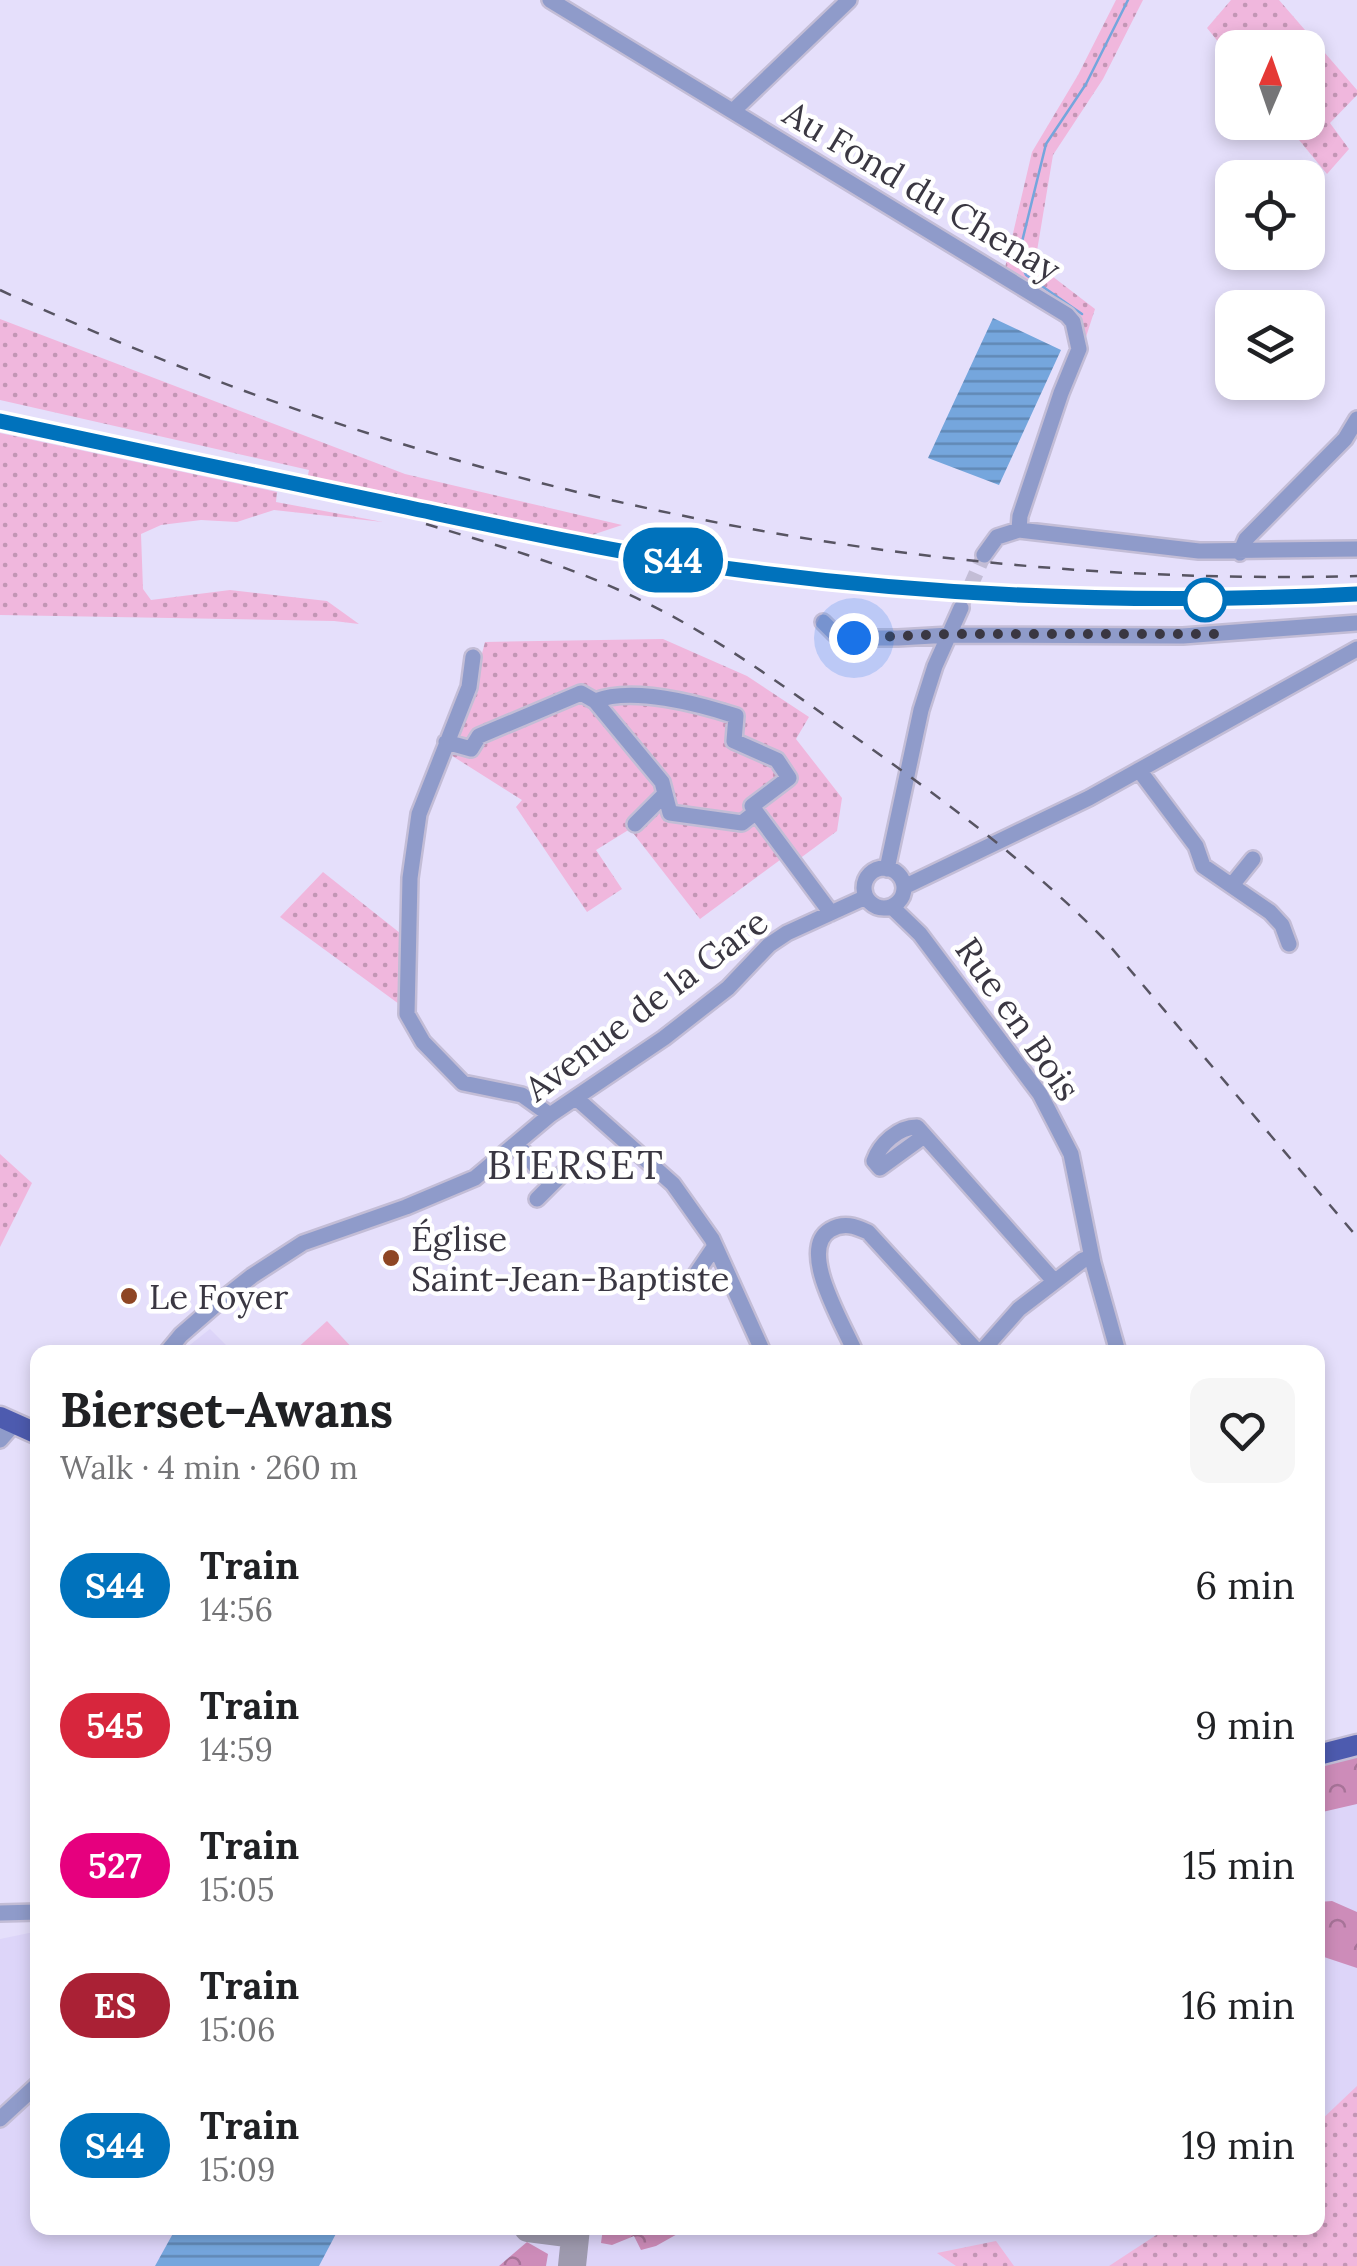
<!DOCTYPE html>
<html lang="en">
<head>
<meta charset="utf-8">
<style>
  body { margin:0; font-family:Lora,serif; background:#f6f6f6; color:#202124; height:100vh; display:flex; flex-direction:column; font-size:38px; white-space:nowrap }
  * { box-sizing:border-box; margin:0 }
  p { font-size:32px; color:#757577 }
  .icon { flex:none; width:55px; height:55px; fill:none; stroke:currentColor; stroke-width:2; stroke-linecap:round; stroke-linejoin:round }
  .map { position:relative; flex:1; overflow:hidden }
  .panel { position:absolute; left:30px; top:1345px; width:1295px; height:890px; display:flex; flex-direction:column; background:#fff; border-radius:20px; box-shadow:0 5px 15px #0003 }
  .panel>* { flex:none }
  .badge { padding:0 20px; border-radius:32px; font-size:35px; line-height:65px }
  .needle { width:65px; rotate:2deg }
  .controls { position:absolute; left:1215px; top:30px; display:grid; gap:20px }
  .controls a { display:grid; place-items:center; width:110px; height:110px; border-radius:20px; background:#fff; box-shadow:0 5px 15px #0003; font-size:50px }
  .you { position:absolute; width:50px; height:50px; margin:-25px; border:8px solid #fff; border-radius:50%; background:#1a73e8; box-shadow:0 0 0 15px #1a73e833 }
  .map>.badge { position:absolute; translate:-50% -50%; box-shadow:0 0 0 5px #fff }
  .round { display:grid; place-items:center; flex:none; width:105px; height:105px; border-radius:20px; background:#f6f6f6 }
  .overview { display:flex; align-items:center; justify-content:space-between; height:170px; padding:0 30px }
  h1 { font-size:48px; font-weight:700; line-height:75px }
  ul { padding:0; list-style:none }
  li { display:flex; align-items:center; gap:30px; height:140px; padding:0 30px }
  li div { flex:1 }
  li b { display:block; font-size:38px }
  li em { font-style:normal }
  li .badge { min-width:110px; font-weight:700; text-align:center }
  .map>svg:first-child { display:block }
  .built { fill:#ddd5f9 }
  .grass { fill:url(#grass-dots) }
  .forest { fill:url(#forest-crowns) }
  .green { fill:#f0b7dd }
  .water { fill:url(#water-rules) }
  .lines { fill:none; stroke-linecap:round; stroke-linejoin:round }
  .stream { stroke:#75a6dd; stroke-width:2.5 }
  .taxiway { stroke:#9e9aae; stroke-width:28 }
  .minor-tunnel { stroke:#c3bdd6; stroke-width:15; stroke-dasharray:15 8; stroke-linecap:butt }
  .minor-casing { stroke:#c3bdd6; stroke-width:20 }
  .major-casing { stroke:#c3bdd6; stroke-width:25 }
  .minor { stroke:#8f9bca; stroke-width:15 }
  .major { stroke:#4d5baf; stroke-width:20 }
  .rail { stroke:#575462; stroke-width:2.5; stroke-dasharray:12 12; stroke-linecap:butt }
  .line-casing { stroke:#fff; stroke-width:22 }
  .line { stroke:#0072bc; stroke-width:15 }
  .walk { stroke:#3a3742; stroke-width:10; stroke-dasharray:0 18 }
  .stop-dot { fill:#fff; stroke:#0072bc; stroke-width:5 }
  .poi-dot { fill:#8e4624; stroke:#fff; stroke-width:4 }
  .labels { text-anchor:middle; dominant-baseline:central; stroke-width:9; stroke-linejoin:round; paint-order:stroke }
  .street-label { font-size:35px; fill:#3a3742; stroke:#fff }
  .poi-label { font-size:35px; fill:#3a3742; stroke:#fff; text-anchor:start }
  .quarter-label { font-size:40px; letter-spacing:2.5px; fill:#3a3742; stroke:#fff }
</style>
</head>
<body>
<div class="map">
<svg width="1357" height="2266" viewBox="0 0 1357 2266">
  <defs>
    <pattern id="grass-dots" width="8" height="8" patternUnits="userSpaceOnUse" patternTransform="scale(2.5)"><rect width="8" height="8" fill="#f0b7dd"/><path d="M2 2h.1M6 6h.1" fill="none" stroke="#c396b5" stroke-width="1.8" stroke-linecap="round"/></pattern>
    <pattern id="forest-crowns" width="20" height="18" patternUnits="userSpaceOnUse" patternTransform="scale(2.5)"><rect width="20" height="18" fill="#cd8cb9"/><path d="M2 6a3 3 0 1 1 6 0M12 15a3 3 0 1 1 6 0" fill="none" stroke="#a77398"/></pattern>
    <pattern id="water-rules" width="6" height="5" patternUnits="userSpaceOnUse" patternTransform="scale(2.5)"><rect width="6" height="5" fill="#75a6dd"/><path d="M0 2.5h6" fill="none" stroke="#6188b5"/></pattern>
  </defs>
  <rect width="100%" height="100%" fill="#e5dffb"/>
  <path class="built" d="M210 1329 233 1352H181Z
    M1357 1754V2266H0V1939L29 1933 38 1935V2228H1318V1768Z"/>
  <path class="grass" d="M1116 0H1143L1103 79 1053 155 1035 263 1095 309 1085 340 1080 319 1004 272 1032 152 1078 75Z
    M1231 0H1279L1357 90V95L1330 123 1349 149 1327 174 1285 123 1308 122V48H1232V59L1207 28Z
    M0 319 405 474 622 525 583 538 307 480 309 470 0 400Z
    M0 433 277 492 276 502 383 522 274 510 237 522 201 520 161 525 141 534 143 589 151 600 230 590 327 601 359 624 334 621 0 615Z
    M663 639 747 676 809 717 796 739 842 798 837 831 787 868 780 860 700 919 630 829 596 850 622 889 587 912 516 807 522 800 446 752 471 696 485 642Z
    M323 872 400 933 399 1004 280 917Z
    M0 1154 32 1183 0 1247Z
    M1357 2086V2266H1109L1167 2228H1318V2123Z
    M996 2241 1014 2266H956L937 2253Z"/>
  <path class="forest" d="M1357 1754V1804L1318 1813V1768Z
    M1332 1901 1357 1912V1968L1318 1955V1902Z
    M603 2228H688L656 2246 641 2250 634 2236 612 2245 601 2243Z
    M527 2242 548 2254 546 2266H499Z"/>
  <path class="green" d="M327 1321 356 1352H293Z"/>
  <path class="water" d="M993 318 1061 350 999 485 928 458Z
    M176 2228H339L319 2266H155Z"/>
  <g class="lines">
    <path class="stream" d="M1082 314 1026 275 1018 258 1046 144 1086 84 1128 0"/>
    <path class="taxiway" d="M528 2228 575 2234
      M572 2266 576 2228"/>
    <path class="minor-tunnel" d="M961 608 984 555"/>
    <defs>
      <path id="minor" d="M550 0 1067 315 1073 322 1079 349 1061 393 1020 516 1019 530
        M733 111 849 0
        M1240 553 1246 539 1345 439 1357 419
        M984 555 997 537 1019 530 1199 551 1357 549
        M823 622 835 634 854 638H898L950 635 1183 636 1357 623
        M473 657 469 687 419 814 410 878 407 1014 423 1042 463 1083 522 1095 550 1115
        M446 742 471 749 479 736 581 693 595 701C632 686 699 704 736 716L734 741 777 760 789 778 752 806 756 812 742 823 670 813 662 782 595 701
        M1139 770 1196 846 1203 866 1270 912 1282 925 1289 944
        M756 812 831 913
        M635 824 665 794
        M864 888a20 20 0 1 1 40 0a20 20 0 1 1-40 0Z
        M887 869 921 710 935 666 961 608
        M1232 885 1253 859
        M904 887 1089 798 1357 649
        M892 907 920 934 1040 1094 1071 1154 1093 1263 1118 1352
        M576 1098 673 1184 712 1239 763 1352
        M924 1136 880 1168 874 1161C880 1144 898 1127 917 1127L1054 1281
        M517 1144 551 1185
        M537 1199 562 1174
        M688 1286 715 1246
        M167 1352 181 1335 219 1302 252 1276 303 1243 406 1207 475 1178 550 1115 664 1038 728 988 769 945 787 933 866 897
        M855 1352C844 1325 797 1250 830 1230 844 1222 855 1226 868 1232L978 1352
        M981 1352 1019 1309 1083 1260 1091 1257
        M0 1440 14 1424
        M0 1913 38 1912
        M0 2119 38 2084"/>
      <path id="major" d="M0 1417 38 1434
        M1318 1755 1357 1745"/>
    </defs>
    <use href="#minor" class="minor-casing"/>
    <use href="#major" class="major-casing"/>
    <use href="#minor" class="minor"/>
    <use href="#major" class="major"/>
    <path class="rail" d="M0 290C427 487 886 588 1357 576
      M0 421C130 449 261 476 391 504 509 529 627 555 747 571 950 598 1153 605 1357 594
      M426 524C492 544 558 562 621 591 703 627 775 680 848 732 939 797 1024 858 1103 938L1357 1237"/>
  </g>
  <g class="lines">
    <defs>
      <path id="line" d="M0 421C135 450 271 479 406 507 519 531 632 556 747 571 950 598 1153 604 1357 594"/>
    </defs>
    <use href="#line" class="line-casing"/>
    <use href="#line" class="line"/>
    <path class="walk" d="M854 638 950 634H1214L1205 600"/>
  </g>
  <circle class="stop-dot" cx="1205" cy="600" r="20"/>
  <g class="poi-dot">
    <circle cx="391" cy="1258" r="10"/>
    <circle cx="129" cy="1296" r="10"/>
  </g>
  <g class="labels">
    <g class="street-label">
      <text transform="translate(922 191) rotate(31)">Au Fond du Chenay</text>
      <text transform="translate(646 1005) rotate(-37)">Avenue de la Gare</text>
      <text transform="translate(1018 1019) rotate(55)">Rue en Bois</text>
    </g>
    <g class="poi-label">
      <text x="411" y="1238">Église<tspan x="411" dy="40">Saint-Jean-Baptiste</tspan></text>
      <text x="149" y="1296">Le Foyer</text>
    </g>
    <g class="quarter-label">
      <text x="576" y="1164">BIERSET</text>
    </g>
  </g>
</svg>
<div class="controls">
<a><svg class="needle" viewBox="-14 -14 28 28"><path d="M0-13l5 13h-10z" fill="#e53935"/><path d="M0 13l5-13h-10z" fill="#757577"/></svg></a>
<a><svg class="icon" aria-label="locate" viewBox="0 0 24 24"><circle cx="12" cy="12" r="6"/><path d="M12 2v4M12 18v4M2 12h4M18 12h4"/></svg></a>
<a><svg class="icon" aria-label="layers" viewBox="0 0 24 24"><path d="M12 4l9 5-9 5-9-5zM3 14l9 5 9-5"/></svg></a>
</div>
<div class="you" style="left:854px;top:638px"></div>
<b class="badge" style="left:673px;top:560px;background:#0072bc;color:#fff">S44</b>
<section class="panel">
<div class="overview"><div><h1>Bierset-Awans</h1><p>Walk · 4 min · 260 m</p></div><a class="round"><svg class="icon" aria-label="heart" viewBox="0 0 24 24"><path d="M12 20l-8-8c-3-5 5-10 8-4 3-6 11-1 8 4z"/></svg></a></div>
<ul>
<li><span class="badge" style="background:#0072bc;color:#fff">S44</span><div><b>Train</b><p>14:56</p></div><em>6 min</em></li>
<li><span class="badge" style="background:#d7263d;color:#fff">545</span><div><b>Train</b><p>14:59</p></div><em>9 min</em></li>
<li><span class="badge" style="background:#e6007e;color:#fff">527</span><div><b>Train</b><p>15:05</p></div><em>15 min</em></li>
<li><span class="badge" style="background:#aa2135;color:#fff">ES</span><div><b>Train</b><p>15:06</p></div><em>16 min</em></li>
<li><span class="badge" style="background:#0072bc;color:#fff">S44</span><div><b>Train</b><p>15:09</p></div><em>19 min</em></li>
</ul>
</section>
</div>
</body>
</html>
